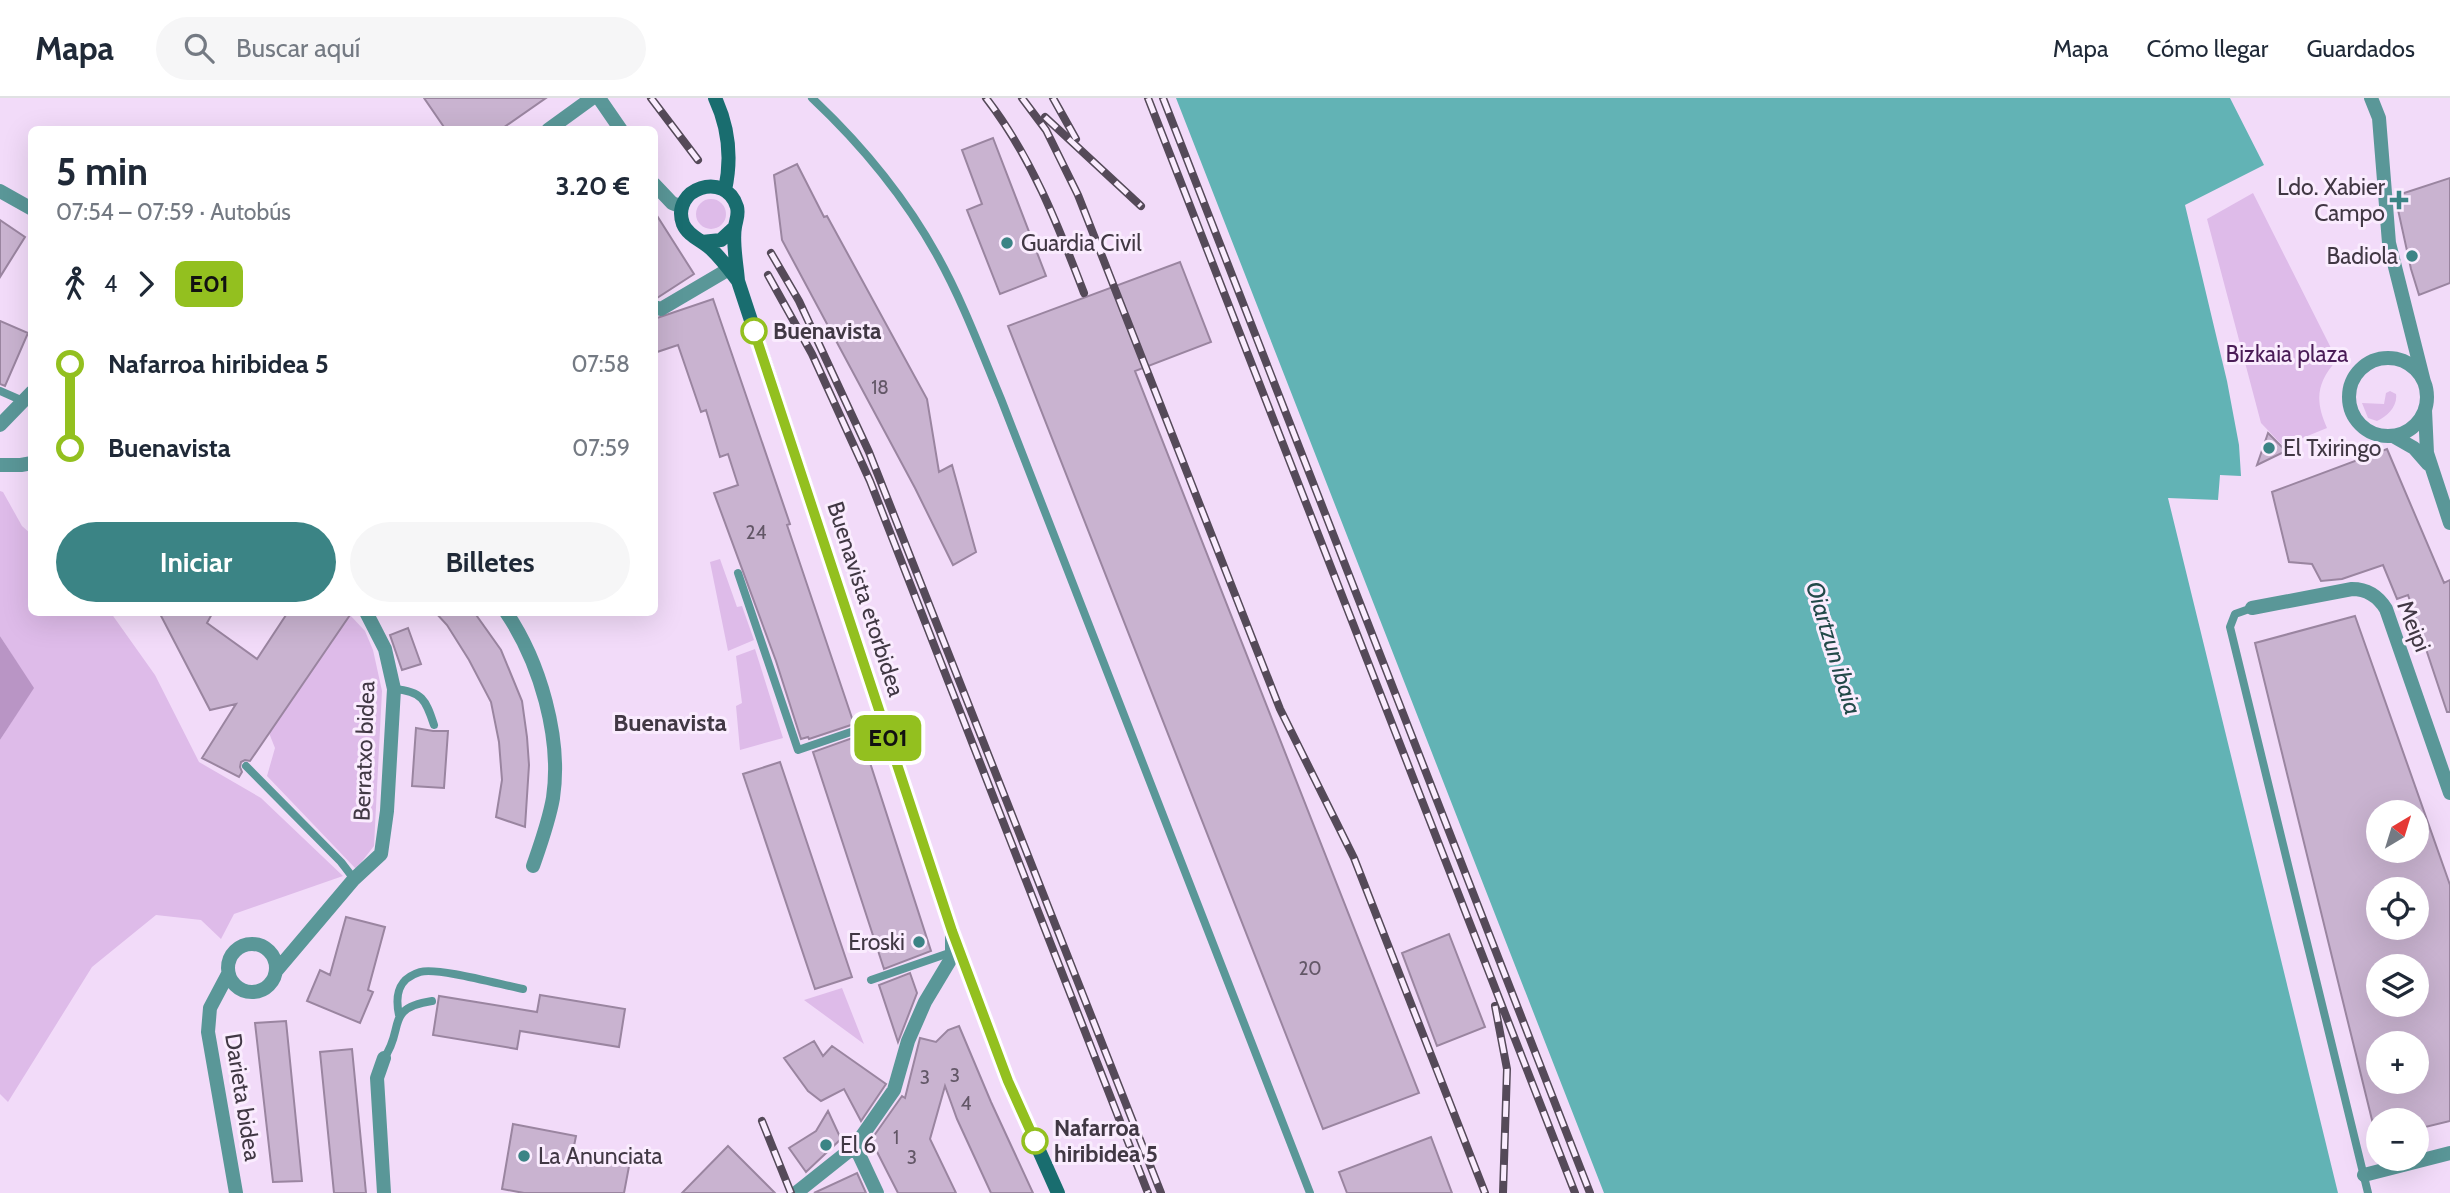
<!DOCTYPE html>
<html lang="es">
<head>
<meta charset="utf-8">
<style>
  body { margin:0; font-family:Cabin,sans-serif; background:#f6f6f7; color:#1f2937; height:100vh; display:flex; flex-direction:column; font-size:26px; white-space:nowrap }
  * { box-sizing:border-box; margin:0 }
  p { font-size:23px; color:#747a83 }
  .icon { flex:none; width:38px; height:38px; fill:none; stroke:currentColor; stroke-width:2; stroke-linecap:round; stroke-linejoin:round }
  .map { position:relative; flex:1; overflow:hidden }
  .sheet { position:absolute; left:28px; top:28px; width:630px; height:490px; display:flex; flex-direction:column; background:#fff; border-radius:10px; box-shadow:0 7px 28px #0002 }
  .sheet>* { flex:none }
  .badge { padding:0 14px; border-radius:10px; font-size:24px; line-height:46px }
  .needle { width:46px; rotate:38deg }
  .buttons { position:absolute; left:2366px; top:702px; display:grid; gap:14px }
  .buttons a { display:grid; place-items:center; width:63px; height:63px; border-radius:50%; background:#fff; box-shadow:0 7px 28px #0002; font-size:35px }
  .map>.badge { position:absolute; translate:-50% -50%; box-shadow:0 0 0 4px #fff }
  .legs { display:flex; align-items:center; gap:10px; height:77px; padding:0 28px; font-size:23px }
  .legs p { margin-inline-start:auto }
  .head { display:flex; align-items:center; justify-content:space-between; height:119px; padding:0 28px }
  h1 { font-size:38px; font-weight:700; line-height:52px }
  .button { display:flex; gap:14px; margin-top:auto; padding:14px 28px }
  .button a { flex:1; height:80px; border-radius:42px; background:#3b8485; color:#fff; font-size:28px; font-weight:700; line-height:80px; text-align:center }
  .button a+a { background:#f6f6f7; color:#1f2937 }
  ul { padding:0 28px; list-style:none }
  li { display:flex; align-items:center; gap:24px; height:84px; font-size:26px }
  li i { display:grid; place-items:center; width:10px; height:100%; margin:0 9px; background:currentColor }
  li i::after { content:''; width:18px; height:18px; margin:-9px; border:5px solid; border-radius:50%; background:#fff }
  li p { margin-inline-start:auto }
  li:first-child i { background:linear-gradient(#0000 50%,currentColor 0) }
  li:last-child i { background:linear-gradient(currentColor 50%,#0000 0) }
  header { display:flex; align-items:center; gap:42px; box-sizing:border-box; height:98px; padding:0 35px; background:#fff; border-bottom:2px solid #e0e1e3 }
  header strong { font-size:33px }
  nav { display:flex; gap:38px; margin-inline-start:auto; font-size:24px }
  .search { width:490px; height:63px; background:#f6f6f7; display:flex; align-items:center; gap:18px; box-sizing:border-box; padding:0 24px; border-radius:38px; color:#747a83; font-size:26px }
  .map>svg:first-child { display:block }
  .green { fill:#debbe9 }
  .forest { fill:#b995c5 }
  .water { fill:#62b3b5 }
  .building { fill:#c9b3d0; stroke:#9a85a0; stroke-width:2; fill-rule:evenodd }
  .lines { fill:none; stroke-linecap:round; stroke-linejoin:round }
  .service { stroke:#5a9798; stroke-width:8 }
  .minor { stroke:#5a9798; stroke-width:14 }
  .tertiary { stroke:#5a9798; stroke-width:14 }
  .secondary { stroke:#196d6f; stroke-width:14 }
  .rail-casing { stroke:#554a59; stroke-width:8 }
  .rail { stroke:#faecfe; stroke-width:5; stroke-dasharray:16; stroke-linecap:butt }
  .line-1-casing { stroke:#fff; stroke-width:16 }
  .line-1 { stroke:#93c01f; stroke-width:10 }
  .poi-dot { fill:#3b8485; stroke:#faecfe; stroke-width:2.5 }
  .stop-1-dot { fill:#fff; stroke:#93c01f; stroke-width:3.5 }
  .labels { text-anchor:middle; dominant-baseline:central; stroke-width:6; stroke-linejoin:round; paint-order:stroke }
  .number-label { font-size:19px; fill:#635767 }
  .poi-label { font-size:23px; fill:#413844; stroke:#faecfe; text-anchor:start }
  .stop-label { font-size:23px; font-weight:bold; fill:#413844; stroke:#faecfe; text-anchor:start }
  .park-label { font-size:23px; fill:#4a1c57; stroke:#faecfe }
  .street-label { font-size:23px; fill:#413844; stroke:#faecfe }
  .water-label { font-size:24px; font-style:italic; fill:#224949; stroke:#faecfe }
  .neighbourhood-label { font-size:24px; font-weight:bold; fill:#413844; stroke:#faecfe }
</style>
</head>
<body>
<header>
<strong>Mapa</strong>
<div class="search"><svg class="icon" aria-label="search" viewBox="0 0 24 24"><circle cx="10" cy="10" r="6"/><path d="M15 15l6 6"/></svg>Buscar aquí</div>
<nav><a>Mapa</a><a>Cómo llegar</a><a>Guardados</a></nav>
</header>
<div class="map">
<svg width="2450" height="1095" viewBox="0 0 2450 1095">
  <rect width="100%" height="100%" fill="#f2dbf9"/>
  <path class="green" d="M2253 95 2337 262C2316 285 2315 303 2327 330L2283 348 2261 325 2207 121Z
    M696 116a15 15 0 1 1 30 0a15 15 0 1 1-30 0Z
    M2390 293 2396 296C2398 308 2387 319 2377 323L2368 320 2362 305 2384 306 2386 295Z
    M0 393 3 394 22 428 31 436 32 514 111 515 155 577 199 664 261 700 343 778 234 816 221 841 201 822 156 817 92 869 8 1004 0 996V642L33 590 0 538Z
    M720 461 737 509 742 508 754 542 728 553 710 464Z
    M350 517 365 533 373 552 382 593 374 748 356 771 267 678 275 650 269 635Z
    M755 551 783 640 740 652 736 608 742 605 736 558Z
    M842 890 864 946 804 902Z"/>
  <path class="forest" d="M0 538 34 590 0 642Z"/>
  <path class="water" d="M1176 0H2230L2264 67 2185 107 2227 283 2239 347 2241 378 2220 377 2218 402 2168 400 2338 1095H1604Z"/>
  <path class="building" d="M424 0H546L500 32H446Z
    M993 40 1046 178 1000 196 967 112 982 106 962 52Z
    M797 66 824 119 827 118 927 301 939 374 952 367 976 454 953 467 915 390 782 142 774 77Z
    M2450 80V185L2419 197 2411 171 2395 98Z
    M654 113 694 176 657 200H654Z
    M0 122 25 139 0 179Z
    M1180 164 1211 244 1135 273 1419 995 1323 1031 1008 228Z
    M713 201 790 426 787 427 854 626 809 641 808 639 801 641 776 563 714 395 738 387 728 356 720 359 706 312 701 314 678 247 654 255V221Z
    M0 223 28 235 5 288 0 286Z
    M2268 335 2286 353 2257 367Z
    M2387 351 2444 485 2450 482V614H2447L2408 497 2397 501 2383 467 2342 481 2321 483 2312 466 2289 464 2272 394Z
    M159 514H213L207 525 257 561 288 514H352L250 663 245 662 241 664 240 669 242 674 239 679 202 660 236 606 210 612Z
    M435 514H474L501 552 522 603 527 639 529 667 525 729 496 719 502 682 499 644 491 604 469 562 447 527Z
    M2355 518 2450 787V1023L2417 1031V1022H2378V1025L2373 1026 2255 545ZM2378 714H2417V752H2378ZM2378 791H2417V830H2378ZM2378 868H2417V906H2378ZM2378 945H2417V984H2378Z
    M408 530 421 566 402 572 390 537Z
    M416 630 433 633H448L444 690 412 688Z
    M858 638 859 641 862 640 931 853 884 871 813 654Z
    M780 664 852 879 815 891 743 676Z
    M346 819 385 829 368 892 373 894 360 925 307 903 320 872 330 877Z
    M1449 836 1485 929 1437 948 1402 855Z
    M910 875 917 895 898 944 879 887Z
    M540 897 625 911 619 949 520 933 517 951 433 937 439 898 537 914Z
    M286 923 302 1083 273 1084 255 925Z
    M959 928 991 1004 1033 1095H991L957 1021 945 988 930 1041 956 1095H898L871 1042 902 998 905 1000 920 940 936 944 948 932Z
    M814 943 823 958 832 948 886 986 861 1023 844 991 821 1003 808 993 784 960Z
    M352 951 366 1095H334L320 954Z
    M828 1013 841 1041 806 1074 789 1050 816 1033Z
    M513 1026 576 1038 573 1053 630 1063 624 1095H524L502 1091Z
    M1431 1039 1452 1095H1347L1339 1074Z
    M728 1048 775 1095H682Z
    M857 1075 866 1095H814Z"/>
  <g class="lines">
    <path class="service" d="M812 0C862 47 905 99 938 159 963 204 981 253 1001 301L1310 1095
      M0 293 23 303
      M738 475 798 652 883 623
      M2252 510 2235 516 2230 529 2368 1095
      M394 591C422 593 426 602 434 627
      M246 668 341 764 354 781
      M871 882 952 854
      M399 917C395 898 397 881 420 874 438 869 502 887 523 891
      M384 960C405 931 384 910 432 903"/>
    <path class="minor" d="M2371 0 2379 20 2389 145 2424 284
      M548 32 592 0
      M0 93 32 111
      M654 209 661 211 729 171
      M2349 299a39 39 0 1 1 78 0a39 39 0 1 1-78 0Z
      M2425 312 2427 355 2450 425
      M0 327 32 294
      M2393 338 2414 350 2428 366
      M0 367H21L32 365
      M2252 510 2352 491C2367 491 2378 498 2386 511L2450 695
      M506 514C540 564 562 640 553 700 549 723 541 745 533 768
      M228 870a24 24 0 1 1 48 0a24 24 0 1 1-48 0Z
      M277 872 354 781 381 756 387 713 394 591 385 551 366 514
      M228 876 210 910 208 934 236 1095
      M855 1048 877 1095
      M2364 1077 2450 1055
      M384 1095 377 980 384 960
      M796 1095 855 1048 894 992 908 943 925 904 949 864 952 854V834"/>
    <path class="tertiary" d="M599 0 621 32
      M654 86 672 105 682 109"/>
    <path class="secondary" d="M715 0C729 30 732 60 725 92
      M702 144 721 142 734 130
      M738 183C729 171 721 160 710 150 701 142 688 138 683 126 670 90 726 72 737 109 739 117 736 122 735 129 732 144 737 168 738 183L952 833 1008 983 1058 1095"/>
    <defs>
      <path id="rail" d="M651 0 698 62
        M986 0C1031 58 1058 127 1084 195
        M1022 0 1046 32 1078 97 1280 611 1354 760 1485 1095
        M1053 0 1076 41
        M1148 0 1575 1095
        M1163 0 1590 1095
        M1045 19 1141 108
        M771 155 799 203 869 354 1161 1095
        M768 177 812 256 870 383 1148 1095
        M1495 908 1507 971 1503 1095
        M762 1023 791 1095"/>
    </defs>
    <use href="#rail" class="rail-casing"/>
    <use href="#rail" class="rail"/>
  </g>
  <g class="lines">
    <defs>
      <path id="line-1" d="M754 233 952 833 1008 983 1035 1043"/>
    </defs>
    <use href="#line-1" class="line-1-casing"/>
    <use href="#line-1" class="line-1"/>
  </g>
  <g class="poi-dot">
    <path d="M2395.5 91.5h7v7h7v7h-7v7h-7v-7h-7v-7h7z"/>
    <circle cx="1007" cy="145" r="7"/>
    <circle cx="2412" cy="158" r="7"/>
    <circle cx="2269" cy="350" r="7"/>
    <circle cx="919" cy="844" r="7"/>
    <circle cx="826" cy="1047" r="7"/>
    <circle cx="524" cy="1058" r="7"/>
  </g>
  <g class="stop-1-dot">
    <circle cx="754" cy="233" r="12"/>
    <circle cx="1035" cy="1043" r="12"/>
  </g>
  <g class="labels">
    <g class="number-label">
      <text x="880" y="289">18</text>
      <text x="756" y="434">24</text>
      <text x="1310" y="870">20</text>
      <text x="955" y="977">3</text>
      <text x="925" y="979">3</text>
      <text x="966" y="1005">4</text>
      <text x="896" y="1039">1</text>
      <text x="912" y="1059">3</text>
    </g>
    <g class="poi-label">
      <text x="2385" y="89" text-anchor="end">Ldo. Xabier<tspan x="2385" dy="26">Campo</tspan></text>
      <text x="1021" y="145">Guardia Civil</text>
      <text x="2398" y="158" text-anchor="end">Badiola</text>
      <text x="2283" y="350">El Txiringo</text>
      <text x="905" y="844" text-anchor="end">Eroski</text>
      <text x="840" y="1047">El 6</text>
      <text x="538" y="1058">La Anunciata</text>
    </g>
    <g class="stop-label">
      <text x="773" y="233">Buenavista</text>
      <text x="1054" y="1030">Nafarroa<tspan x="1054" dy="26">hiribidea 5</tspan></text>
    </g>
    <g class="park-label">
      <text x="2287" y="256">Bizkaia plaza</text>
    </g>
    <g class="street-label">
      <text transform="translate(866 501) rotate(72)">Buenavista etorbidea</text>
      <text transform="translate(2414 528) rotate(68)">Meipi</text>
      <text transform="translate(364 653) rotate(-88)">Berratxo bidea</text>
      <text transform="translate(243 999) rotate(81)">Darieta bidea</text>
    </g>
    <g class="water-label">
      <text transform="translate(1834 550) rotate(73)">Oiartzun ibaia</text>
    </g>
    <g class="neighbourhood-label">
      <text x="670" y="624">Buenavista</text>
    </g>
  </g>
</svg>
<div class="buttons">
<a><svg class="needle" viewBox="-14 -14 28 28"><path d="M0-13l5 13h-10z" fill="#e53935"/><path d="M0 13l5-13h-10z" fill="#747a83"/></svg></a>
<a><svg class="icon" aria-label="locate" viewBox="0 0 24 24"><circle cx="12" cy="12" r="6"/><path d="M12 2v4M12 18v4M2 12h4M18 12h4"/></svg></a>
<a><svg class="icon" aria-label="layers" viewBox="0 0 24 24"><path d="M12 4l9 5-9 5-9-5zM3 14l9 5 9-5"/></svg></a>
<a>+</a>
<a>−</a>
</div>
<b class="badge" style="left:888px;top:640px;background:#93c01f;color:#111">E01</b>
<section class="sheet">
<div class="head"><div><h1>5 min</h1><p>07:54 – 07:59 · Autobús</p></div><b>3.20 €</b></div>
<div class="legs"><svg class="icon" aria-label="walk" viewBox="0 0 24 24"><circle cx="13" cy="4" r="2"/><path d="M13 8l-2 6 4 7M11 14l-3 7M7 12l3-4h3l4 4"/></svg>4<svg class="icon" aria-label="forward" viewBox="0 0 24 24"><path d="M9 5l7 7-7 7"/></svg><b class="badge" style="background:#93c01f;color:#111">E01</b></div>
<ul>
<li><i style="color:#93c01f"></i><b>Nafarroa hiribidea 5</b><p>07:58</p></li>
<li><i style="color:#93c01f"></i><b>Buenavista</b><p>07:59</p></li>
</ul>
<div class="button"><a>Iniciar</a><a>Billetes</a></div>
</section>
</div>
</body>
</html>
